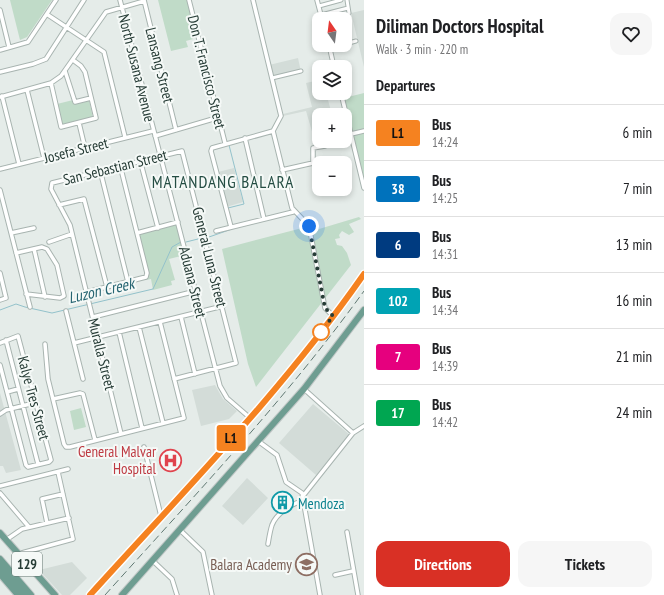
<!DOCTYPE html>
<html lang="en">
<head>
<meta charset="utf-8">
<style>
  body { margin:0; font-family:"PT Sans Narrow",sans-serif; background:#f6f6f6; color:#202124; height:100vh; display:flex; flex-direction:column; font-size:15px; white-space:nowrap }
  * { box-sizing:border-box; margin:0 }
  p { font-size:13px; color:#757577 }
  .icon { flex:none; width:22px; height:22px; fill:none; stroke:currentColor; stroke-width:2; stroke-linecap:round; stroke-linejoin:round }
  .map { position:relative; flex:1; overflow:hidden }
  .side { display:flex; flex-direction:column; background:#fff; width:300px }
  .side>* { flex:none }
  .badge { padding:0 8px; border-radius:3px; font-size:14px; line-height:26px }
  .needle { width:26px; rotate:346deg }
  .fabs { position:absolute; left:312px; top:12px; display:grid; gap:8px }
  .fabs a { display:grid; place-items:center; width:40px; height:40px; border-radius:8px; background:#fff; box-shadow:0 2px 6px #0003; font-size:20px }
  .you { position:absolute; width:20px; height:20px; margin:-10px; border:3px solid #fff; border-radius:50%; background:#1a73e8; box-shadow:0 0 0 6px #1a73e833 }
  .map>.badge { position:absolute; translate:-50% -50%; box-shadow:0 0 0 2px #fff }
  h2 { padding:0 12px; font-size:15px; line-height:36px }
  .round { display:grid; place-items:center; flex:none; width:42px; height:42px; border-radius:12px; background:#f6f6f6 }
  .overview { display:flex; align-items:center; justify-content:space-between; height:68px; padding:0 12px }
  h1 { font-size:19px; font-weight:700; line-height:30px }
  .action { display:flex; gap:8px; margin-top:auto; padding:8px 12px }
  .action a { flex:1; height:46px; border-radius:12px; background:#d93025; color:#fff; font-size:16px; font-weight:700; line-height:46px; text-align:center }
  .action a+a { background:#f6f6f6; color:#202124 }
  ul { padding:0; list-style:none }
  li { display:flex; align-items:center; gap:12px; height:56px; padding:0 12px; border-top:1px solid #e0e0e0 }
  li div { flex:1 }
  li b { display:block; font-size:15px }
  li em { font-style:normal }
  li .badge { min-width:44px; font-weight:700; text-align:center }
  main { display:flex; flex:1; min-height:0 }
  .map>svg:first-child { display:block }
  .built { fill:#d3dcd8 }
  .green { fill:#c0dbc8 }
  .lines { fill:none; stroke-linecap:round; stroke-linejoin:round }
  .stream { stroke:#93c2cb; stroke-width:1 }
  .pedestrian-casing { stroke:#a8b4b0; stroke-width:5 }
  .minor-casing { stroke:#a8b4b0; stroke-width:5.5 }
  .primary-casing { stroke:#c2c8c7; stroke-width:8 }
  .pedestrian { stroke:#fff; stroke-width:3 }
  .minor { stroke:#fff; stroke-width:3.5 }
  .primary { stroke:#6e9d91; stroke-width:6 }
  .rail { stroke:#607872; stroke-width:1; stroke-dasharray:8 4; stroke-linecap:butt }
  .line-casing { stroke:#fff; stroke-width:9 }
  .line { stroke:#f58220; stroke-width:6 }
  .walk { stroke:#263c36; stroke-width:4; stroke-dasharray:0 7.2 }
  .stop-dot { fill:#fff; stroke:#f58220; stroke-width:2 }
  .labels { text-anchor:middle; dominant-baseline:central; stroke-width:4; stroke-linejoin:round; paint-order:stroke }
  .shield { fill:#f5f9f7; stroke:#647570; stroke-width:1 }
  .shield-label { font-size:14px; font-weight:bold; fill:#263c36 }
  .street-label { font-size:15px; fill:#263c36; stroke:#f5f9f7 }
  .health-label { font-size:15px; fill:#be3a42; stroke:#f5f9f7; text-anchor:end }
  .culture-label { font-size:15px; fill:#0d838f; stroke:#f5f9f7; text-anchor:start }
  .education-label { font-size:15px; fill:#785e54; stroke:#f5f9f7; text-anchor:end }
  .water-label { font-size:16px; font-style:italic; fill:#266572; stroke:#f5f9f7 }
  .quarter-label { font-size:17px; letter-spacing:1px; fill:#244d43; stroke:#f5f9f7 }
</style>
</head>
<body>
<main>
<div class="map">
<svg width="364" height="595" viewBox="0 0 364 595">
  <rect width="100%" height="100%" fill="#e5ece9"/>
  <path class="built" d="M364 10V67L351 13Z
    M298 58 301 72 273 80 269 65Z
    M319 80V93H338L339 97 328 100 332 115H319V134L313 135 306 111 283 116V114L312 107 306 83Z
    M234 168 243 202 226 207 218 172Z
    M215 385 223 399 237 411 229 419 201 426 192 390Z
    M0 393 21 470 6 473 3 466H0Z
    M313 404 350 435 316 475 279 443Z
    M247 478 268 498 243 525 222 506Z
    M72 562 87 578 70 595H62L39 570Z"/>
  <path class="green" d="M10 0H52L27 37 20 40Z
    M158 0H187L192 20 190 25 191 27H194L196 34 192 35 193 39 186 41 188 47 171 51Z
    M364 93V184L344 98Z
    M73 100 74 104 89 100 93 118 62 125 57 104Z
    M359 217 361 219 349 224 354 232 349 235 342 231 339 235 340 238 335 239 337 245 342 246 347 253 351 265 256 387 248 364 222 249 306 227 309 232Z
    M177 224 185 255 169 259 175 280 171 281 172 285 153 290 151 279 146 280 148 275 139 233Z
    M81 408 86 427 74 430 70 411Z"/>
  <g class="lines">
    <path class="stream" d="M228 208 244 204 229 145
      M209 237 232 229
      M186 242 202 238
      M0 310 16 304 25 307 52 313 153 289 172 247 181 242"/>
    <defs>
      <path id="pedestrian" d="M347 0 349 13
        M319 6 341 0
        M321 15 348 8
        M345 44 356 41
        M329 48 340 45
        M272 78 301 71"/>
      <path id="minor" d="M120 0 220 386 227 398 249 417
        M144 0 176 130
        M189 0 225 143
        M253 0 281 116 273 131
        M317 0 322 19
        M0 10 9 47
        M48 15 104 52 125 137
        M329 45 334 67
        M0 50 28 42 56 0
        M65 71 75 102 91 98
        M0 72 33 64 46 59 84 0
        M51 83 61 127 96 118 85 72 81 66 73 60
        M27 90 44 158
        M341 93 364 188
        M2 96 19 164
        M0 97 51 83 61 76 106 12 144 1
        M79 123 85 148
        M273 131 292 208 309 226 325 308 333 316
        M351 134 364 131
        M155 136 213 119
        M245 138 264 219
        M140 160 158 228
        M0 169 153 131
        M100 170 128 282
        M282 170 313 163V148L325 146
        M0 190 30 307
        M59 205 84 199 107 287
        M231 227 211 151 212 148 273 131
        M216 231 293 212
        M11 233 34 228
        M137 233 178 222
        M49 242 72 234
        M34 249 45 297
        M16 253 42 247 47 249 57 265 64 296 60 298 26 294
        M0 273 6 298 0 300
        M87 292 146 277 147 273 120 165
        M66 311 83 379
        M93 317 196 291
        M181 317 195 374
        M139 327 163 423
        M119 332 142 428
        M6 340 38 464
        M0 343 18 336 51 460 49 462 28 467 26 465 0 365
        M74 343 223 306
        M45 344 48 379 64 444 66 447H70L184 418 160 322
        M304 389 353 433
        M7 392 18 389
        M53 399 80 393 83 394 95 440
        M0 414 6 410 34 403
        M121 434 70 225 51 189 52 183 182 151 236 363 174 379
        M258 441 277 455 286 482 302 493 320 595
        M144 447 161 516
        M0 486 68 469
        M0 493 29 527
        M303 496 353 433 364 426
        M47 523 42 499 63 494
        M180 530 203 552 212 595
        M347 532 358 595
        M6 540 22 529 69 518
        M268 544C269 538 270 531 272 525 276 514 292 503 303 501
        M18 554 73 539 58 472
        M153 561 172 579 177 595
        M335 575 353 571"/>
      <path id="primary" d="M0 533 55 595
        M0 559 31 595
        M0 566 25 595
        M0 574 18 595
        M90 595C184 491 284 389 364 274
        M122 595 304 389 364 310"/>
    </defs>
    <use href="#pedestrian" class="pedestrian-casing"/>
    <use href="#minor" class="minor-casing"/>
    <use href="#primary" class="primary-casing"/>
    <use href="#pedestrian" class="pedestrian"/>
    <use href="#minor" class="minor"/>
    <use href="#primary" class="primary"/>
    <path class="rail" d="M105 595C194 496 286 399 364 291"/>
  </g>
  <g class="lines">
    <defs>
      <path id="line" d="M90 595C184 491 284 389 364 274"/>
    </defs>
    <use href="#line" class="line-casing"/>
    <use href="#line" class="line"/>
    <path class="walk" d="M309 226 325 308 333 316 318 336 321 332"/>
  </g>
  <defs>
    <symbol id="hospital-ring" viewBox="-11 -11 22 22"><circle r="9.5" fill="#f5f9f7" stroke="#e0444e" stroke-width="1.5"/><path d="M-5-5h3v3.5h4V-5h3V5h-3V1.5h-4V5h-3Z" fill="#e0444e"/></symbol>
    <symbol id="building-ring" viewBox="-11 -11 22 22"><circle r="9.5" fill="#f5f9f7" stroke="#0f9aa8" stroke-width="1.5"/><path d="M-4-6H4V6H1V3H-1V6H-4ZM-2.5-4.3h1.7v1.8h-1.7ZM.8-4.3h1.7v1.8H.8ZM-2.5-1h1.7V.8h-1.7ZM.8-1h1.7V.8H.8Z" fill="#0f9aa8"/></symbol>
    <symbol id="school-ring" viewBox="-11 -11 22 22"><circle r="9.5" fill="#f5f9f7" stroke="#8d6e63" stroke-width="1.5"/><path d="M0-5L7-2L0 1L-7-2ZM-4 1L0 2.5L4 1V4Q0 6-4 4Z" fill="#8d6e63"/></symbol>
  </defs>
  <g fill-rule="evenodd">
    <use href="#hospital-ring" x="158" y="448" width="25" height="25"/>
    <use href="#building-ring" x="270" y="490" width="25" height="25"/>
    <use href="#school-ring" x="294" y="552" width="25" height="25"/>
  </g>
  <circle class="stop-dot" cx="321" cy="332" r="8"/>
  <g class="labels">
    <rect class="shield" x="12" y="552" width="30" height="24" rx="3"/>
    <g class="shield-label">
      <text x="27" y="564">129</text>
    </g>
    <g class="street-label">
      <text transform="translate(160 65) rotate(76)">Lansang Street</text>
      <text transform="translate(137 68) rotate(76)">North Susana Avenue</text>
      <text transform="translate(207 72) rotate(76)">Don T. Francisco Street</text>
      <text transform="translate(76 150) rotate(-14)">Josefa Street</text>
      <text transform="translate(115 167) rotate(-14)">San Sebastian Street</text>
      <text transform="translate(210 257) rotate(76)">General Luna Street</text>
      <text transform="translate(193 282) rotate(76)">Aduana Street</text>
      <text transform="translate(102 354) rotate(76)">Muralla Street</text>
      <text transform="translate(34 398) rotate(75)">Kalye Tres Street</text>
    </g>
    <g class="health-label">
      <text x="156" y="451">General Malvar<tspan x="156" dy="17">Hospital</tspan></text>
    </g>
    <g class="culture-label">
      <text x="298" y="503">Mendoza</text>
    </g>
    <g class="education-label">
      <text x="292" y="564">Balara Academy</text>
    </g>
    <g class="water-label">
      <text transform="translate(101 290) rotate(-13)">Luzon Creek</text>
    </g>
    <g class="quarter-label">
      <text x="223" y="182">MATANDANG BALARA</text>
    </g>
  </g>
</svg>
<div class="fabs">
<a><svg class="needle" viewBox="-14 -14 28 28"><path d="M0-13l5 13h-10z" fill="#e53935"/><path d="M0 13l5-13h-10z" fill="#757577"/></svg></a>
<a><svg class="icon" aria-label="layers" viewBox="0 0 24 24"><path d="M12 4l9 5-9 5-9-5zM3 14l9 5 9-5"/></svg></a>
<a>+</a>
<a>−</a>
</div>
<div class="you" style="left:309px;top:226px"></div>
<b class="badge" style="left:231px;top:438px;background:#f58220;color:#111">L1</b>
</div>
<section class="side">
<div class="overview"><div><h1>Diliman Doctors Hospital</h1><p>Walk · 3 min · 220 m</p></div><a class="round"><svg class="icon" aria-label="heart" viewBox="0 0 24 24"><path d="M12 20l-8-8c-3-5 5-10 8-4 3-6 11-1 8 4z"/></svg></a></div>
<h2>Departures</h2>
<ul>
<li><span class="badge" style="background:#f58220;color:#111">L1</span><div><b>Bus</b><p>14:24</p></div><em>6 min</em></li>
<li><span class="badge" style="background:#0072bc;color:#fff">38</span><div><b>Bus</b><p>14:25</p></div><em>7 min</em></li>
<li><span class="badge" style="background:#003b80;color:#fff">6</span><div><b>Bus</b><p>14:31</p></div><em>13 min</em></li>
<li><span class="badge" style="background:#00a3b4;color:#fff">102</span><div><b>Bus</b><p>14:34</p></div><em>16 min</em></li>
<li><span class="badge" style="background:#e6007e;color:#fff">7</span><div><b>Bus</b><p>14:39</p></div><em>21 min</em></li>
<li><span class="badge" style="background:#00a651;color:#fff">17</span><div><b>Bus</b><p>14:42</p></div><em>24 min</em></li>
</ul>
<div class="action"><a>Directions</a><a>Tickets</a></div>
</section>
</main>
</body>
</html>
